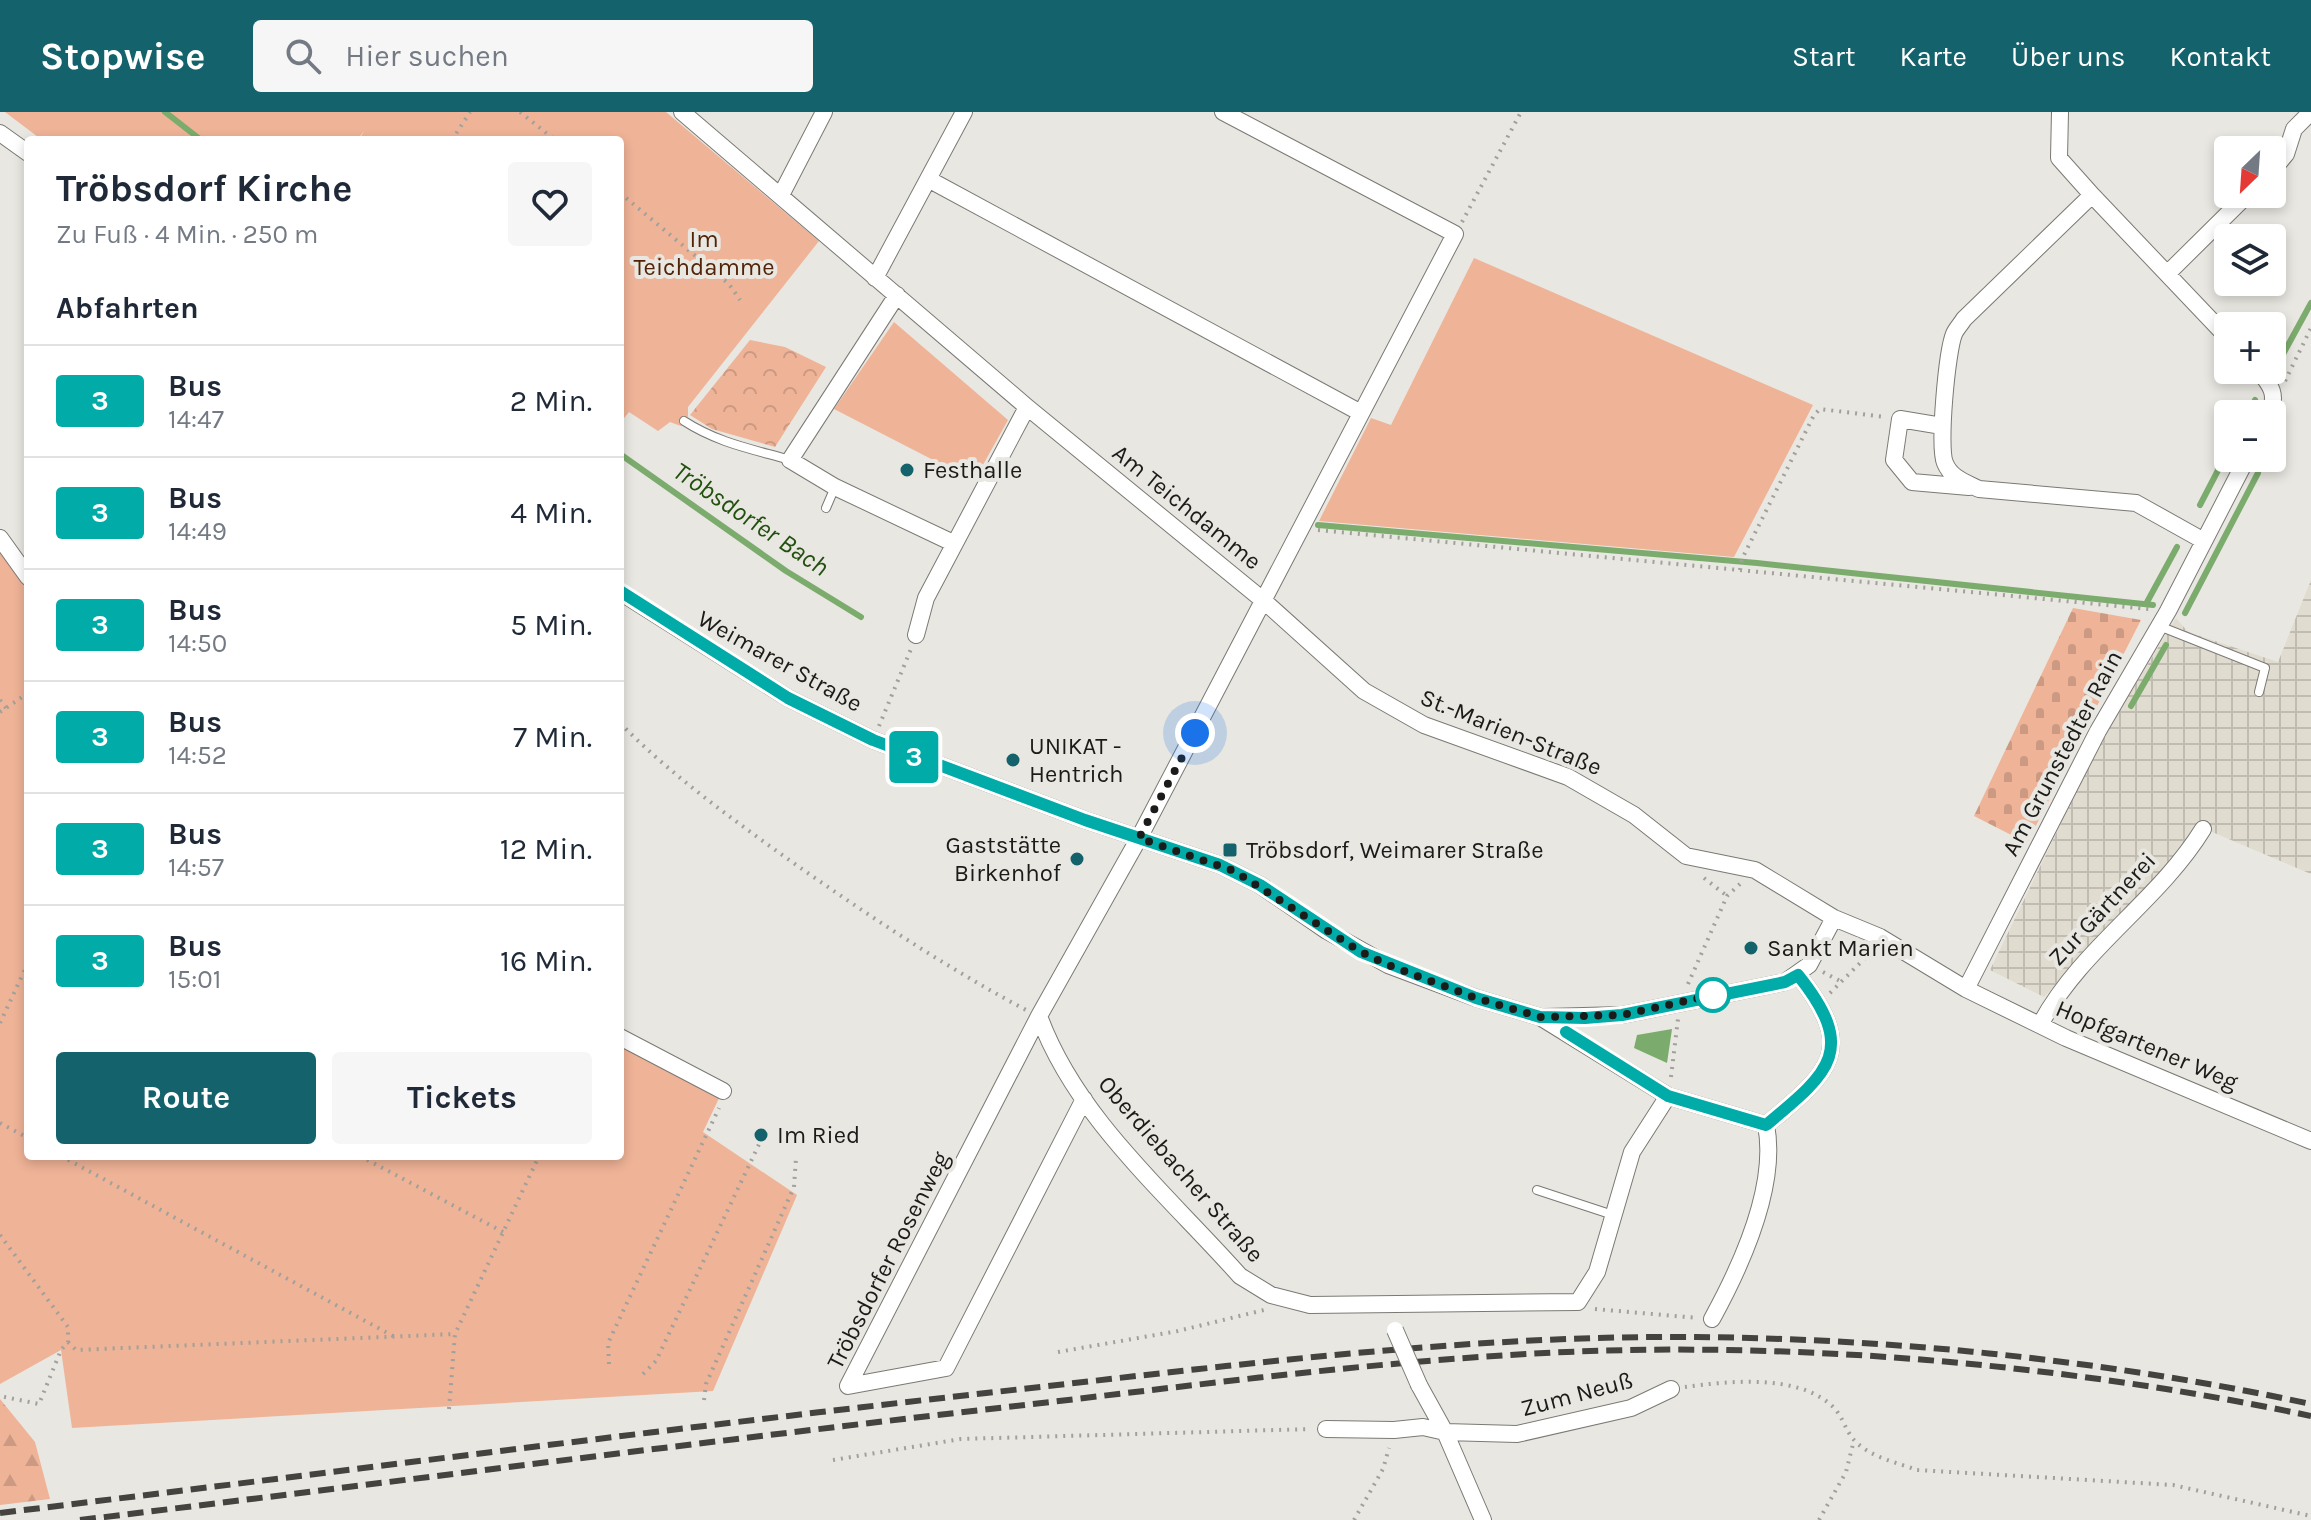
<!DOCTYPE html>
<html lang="de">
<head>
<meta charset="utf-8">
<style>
  body { margin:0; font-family:Karla,sans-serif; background:#f6f6f7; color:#1f2937; height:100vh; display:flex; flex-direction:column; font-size:30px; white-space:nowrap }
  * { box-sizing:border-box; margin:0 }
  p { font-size:26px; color:#747a83 }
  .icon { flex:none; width:44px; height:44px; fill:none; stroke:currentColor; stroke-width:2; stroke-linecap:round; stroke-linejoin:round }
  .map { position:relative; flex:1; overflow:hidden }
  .sheet { position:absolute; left:24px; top:24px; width:600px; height:1024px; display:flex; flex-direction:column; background:#fff; border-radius:8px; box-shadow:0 4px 12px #0003 }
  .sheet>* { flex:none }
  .badge { padding:0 16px; border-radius:6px; font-size:28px; line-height:52px }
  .needle { width:52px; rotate:205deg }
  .buttons { position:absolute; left:2214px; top:24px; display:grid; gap:16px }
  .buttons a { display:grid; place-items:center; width:72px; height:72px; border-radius:8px; background:#fff; box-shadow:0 4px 12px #0003; font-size:40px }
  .you { position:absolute; width:40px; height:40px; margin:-20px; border:6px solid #fff; border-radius:50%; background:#1a73e8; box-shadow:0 0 0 12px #1a73e833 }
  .map>.badge { position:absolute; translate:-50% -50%; box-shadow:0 0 0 4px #fff }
  h2 { padding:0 32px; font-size:30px; line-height:72px }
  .round { display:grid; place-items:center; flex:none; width:84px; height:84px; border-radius:8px; background:#f6f6f7 }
  .headline { display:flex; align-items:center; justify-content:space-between; height:136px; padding:0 32px }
  h1 { font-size:38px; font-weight:700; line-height:60px }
  .action { display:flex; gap:16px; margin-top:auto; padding:16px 32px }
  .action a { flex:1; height:92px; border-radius:8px; background:#14626b; color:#fff; font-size:32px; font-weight:700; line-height:92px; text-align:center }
  .action a+a { background:#f6f6f7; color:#1f2937 }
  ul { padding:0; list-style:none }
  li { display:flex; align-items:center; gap:24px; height:112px; padding:0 32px; border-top:2px solid #e0e1e3 }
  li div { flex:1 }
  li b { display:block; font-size:30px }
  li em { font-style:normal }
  li .badge { min-width:88px; font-weight:700; text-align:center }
  header { display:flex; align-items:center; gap:48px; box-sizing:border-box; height:112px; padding:0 40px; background:#14626b; color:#fff }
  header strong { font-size:38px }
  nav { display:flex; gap:44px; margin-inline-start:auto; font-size:28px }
  .search { width:560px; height:72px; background:#f6f6f7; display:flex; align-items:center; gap:20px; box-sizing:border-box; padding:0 28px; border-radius:8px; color:#747a83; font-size:30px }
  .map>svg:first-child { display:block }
  .industrial { fill:url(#industrial-grid) }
  .green { fill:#efb397 }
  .forest { fill:url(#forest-firs) }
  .cemetery { fill:url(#cemetery-stones) }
  .park { fill:url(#park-crowns) }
  .water { fill:#7cac6d }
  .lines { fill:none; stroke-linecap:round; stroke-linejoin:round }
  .stream { stroke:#7cac6d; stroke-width:6 }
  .service-casing { stroke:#7b7974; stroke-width:10 }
  .minor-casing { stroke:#7b7974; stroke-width:18 }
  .path { stroke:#a1a09b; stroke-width:4; stroke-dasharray:2 6; stroke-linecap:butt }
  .service { stroke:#fff; stroke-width:8 }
  .minor { stroke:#fff; stroke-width:16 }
  .rail { stroke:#444340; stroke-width:6; stroke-dasharray:16 8; stroke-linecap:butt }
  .minor-bridge-casing { stroke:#7b7974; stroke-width:18; stroke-linecap:butt }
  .minor-bridge { stroke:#fff; stroke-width:16 }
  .line-casing { stroke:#fff; stroke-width:18 }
  .line { stroke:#00aba8; stroke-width:12 }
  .walk { stroke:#1b1b19; stroke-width:8; stroke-dasharray:0 14.4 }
  .poi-dot { fill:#14626b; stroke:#e9e7e1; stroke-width:3 }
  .stop-dot { fill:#fff; stroke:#00aba8; stroke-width:4 }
  .labels { text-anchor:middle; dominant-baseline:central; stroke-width:8; stroke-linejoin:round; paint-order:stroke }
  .park-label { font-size:24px; fill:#522307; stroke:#e9e7e1 }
  .poi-label { font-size:24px; fill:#1b1b19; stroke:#e9e7e1; text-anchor:start }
  .street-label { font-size:24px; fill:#1b1b19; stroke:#e9e7e1 }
  .water-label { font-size:26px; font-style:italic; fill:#22500f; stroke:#e9e7e1 }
</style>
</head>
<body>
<header>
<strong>Stopwise</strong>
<div class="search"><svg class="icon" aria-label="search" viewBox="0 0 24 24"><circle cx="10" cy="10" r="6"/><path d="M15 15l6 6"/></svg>Hier suchen</div>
<nav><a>Start</a><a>Karte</a><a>Über uns</a><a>Kontakt</a></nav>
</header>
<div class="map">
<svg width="2311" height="1408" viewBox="0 0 2311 1408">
  <defs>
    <pattern id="industrial-grid" width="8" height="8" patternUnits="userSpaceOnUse" patternTransform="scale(2)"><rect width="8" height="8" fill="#e0dccf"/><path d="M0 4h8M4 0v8" fill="none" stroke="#c0bcb1"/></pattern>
    <pattern id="forest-firs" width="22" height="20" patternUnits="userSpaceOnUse" patternTransform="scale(2)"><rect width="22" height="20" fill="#efb397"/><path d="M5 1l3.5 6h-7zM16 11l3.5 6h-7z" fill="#cc9982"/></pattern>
    <pattern id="cemetery-stones" width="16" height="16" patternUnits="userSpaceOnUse" patternTransform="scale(2)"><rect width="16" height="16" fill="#efb397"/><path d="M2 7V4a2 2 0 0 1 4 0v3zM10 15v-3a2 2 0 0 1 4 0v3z" fill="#cc9982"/></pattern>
    <pattern id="park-crowns" width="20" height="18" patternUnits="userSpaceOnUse" patternTransform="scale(2)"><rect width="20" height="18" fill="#efb397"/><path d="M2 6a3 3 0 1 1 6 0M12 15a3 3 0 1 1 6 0" fill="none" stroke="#cc9982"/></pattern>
  </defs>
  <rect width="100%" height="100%" fill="#e9e7e1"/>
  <path class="industrial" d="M2311 468V762L2198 714 2156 766 2044 885 1990 858 2101 629 2176 506 2188 520 2278 550Z"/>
  <path class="green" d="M5 0H666L819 129 688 295V304L681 314 670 310 658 319 629 300 620 311V28H359L364 19 357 28H219L214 24 211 28H42Z
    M1474 146 1813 293 1734 445 1319 409 1371 306 1391 313Z
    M894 210 1008 308 974 369 834 297Z
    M0 432 28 471V1044H620V928L721 982 703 1020 797 1083 713 1279 72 1316 61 1238 0 1272Z"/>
  <path class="forest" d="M0 1287 35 1330 50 1387 0 1393Z"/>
  <path class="cemetery" d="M2073 496 2141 508 2027 731 1974 704Z"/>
  <path class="park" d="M750 228 785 235 826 255 775 335 712 317 690 303Z"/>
  <path class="water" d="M1672 917 1667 951 1634 936 1637 923Z"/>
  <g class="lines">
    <path class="stream" d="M165 0 201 28
      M2276 255 2311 191
      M2248 302 2255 288
      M620 342 786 459 861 505
      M2200 393 2228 339
      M1318 413 1757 451 2153 493
      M2146 492 2177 435
      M2185 501 2258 361
      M2131 594 2166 533"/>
    <defs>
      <path id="service" d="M684 309C718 331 752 337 790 348
        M826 396 835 375
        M2159 514 2265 556 2259 580
        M1537 1078 1613 1103"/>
      <path id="minor" d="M682 0 1027 295 1264 489 1364 579 1424 613 1568 665 1634 703 1686 744 1755 758 1834 806 1880 825 1966 877 2066 926 2311 1029
        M1223 0 1455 122 1139 726 1039 904C1076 1006 1169 1084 1240 1164L1271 1183 1310 1193 1578 1190 1597 1160 1632 1040 1668 984
        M2060 0 2059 46 2092 83
        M0 21 28 41
        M2272 59 2286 42 2294 17 2311 0
        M928 67 1361 301
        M781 83 824 0
        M2168 161 2248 82
        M875 166 964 0
        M897 183 790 348 835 375 953 431
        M2258 258C2271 273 2278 283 2269 302
        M1942 314 1900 307 1894 348 1912 370 1969 375
        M0 426 28 465
        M2204 429 2136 391 1979 377C1965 370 1951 366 1945 351 1938 335 1947 239 1954 222 1956 217 1961 212 1964 207L2092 83 2228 226
        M620 480 788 586 873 628 1085 708 1220 753 1260 773 1327 819 1388 853 1476 886 1540 905 1668 984 1766 1013
        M916 523 926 486 1027 295
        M1966 877 2098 619 2168 499 2247 346
        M1545 905 1622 903 1785 870 1809 853 1834 806
        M2040 913C2081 836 2158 790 2203 717
        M620 925 723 979
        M1766 1013C1830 960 1858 938 1798 863
        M1712 1207C1741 1154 1778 1074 1766 1013
        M1419 1273 1445 1320 1483 1408
        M848 1274 1039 904
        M848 1274 946 1256 1084 987
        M1326 1317 1394 1318 1423 1315 1445 1320 1517 1322 1631 1296 1671 1277"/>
    </defs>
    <use href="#service" class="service-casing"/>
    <use href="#minor" class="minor-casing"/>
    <path class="path" d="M520 0 555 28
      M452 28 470 0
      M620 81 729 172 740 188
      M1462 110 1521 0
      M2285 269 2311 216
      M1318 418 2149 497
      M1740 458 1742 447 1814 303 1820 297 1885 305
      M0 588 6 596
      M0 600 28 581
      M620 611C670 662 728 704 785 745 863 800 942 853 1026 898
      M879 614 911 537
      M1704 766 1727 784
      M1823 860 1842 870
      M1688 872 1727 784 1741 771
      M1830 881 1872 839
      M0 911 28 851
      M1671 965 1678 907
      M0 1011 28 1026
      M61 1044 393 1224
      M360 1044 503 1120
      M0 1123 68 1215V1230L61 1238 39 1292 0 1284
      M1595 1197 1698 1206
      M68 1230 76 1238 455 1222
      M1058 1240 1178 1219 1264 1198
      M609 1252 608 1231 719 996
      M643 1262 656 1249 762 1026
      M1685 1275C1729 1269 1796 1262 1831 1293 1843 1303 1845 1319 1855 1329 1870 1345 1898 1351 1917 1358L2173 1373 2311 1404
      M704 1288 706 1272 794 1075 796 1046
      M449 1297 455 1222 539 1044
      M833 1348 961 1327 1311 1317
      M1354 1408 1383 1357 1389 1336
      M1819 1408 1846 1360 1854 1328"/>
    <use href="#service" class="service"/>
    <use href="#minor" class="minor"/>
    <path class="rail" d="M0 1401C329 1361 657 1318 986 1281 1222 1255 1459 1223 1696 1225 1902 1227 2110 1249 2311 1292
      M80 1408C386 1371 692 1331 999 1296 1174 1276 1350 1252 1526 1242 1781 1227 2061 1251 2311 1304"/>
    <defs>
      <path id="minor-bridge" d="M1395 1218 1419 1273"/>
    </defs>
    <use href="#minor-bridge" class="minor-bridge-casing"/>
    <use href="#minor-bridge" class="minor-bridge"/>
  </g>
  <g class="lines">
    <defs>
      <path id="line" d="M620 479 788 586 873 628 1085 708 1220 753 1260 773 1361 840 1476 886 1540 905 1585 906 1622 903 1785 870 1798 863C1858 938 1830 960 1766 1013L1668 984 1566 920"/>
    </defs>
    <use href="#line" class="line-casing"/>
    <use href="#line" class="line"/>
    <path class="walk" d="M1195 621 1139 726 1234 759 1361 840 1388 853 1476 886 1540 905 1622 903 1713 883"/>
  </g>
  <g class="poi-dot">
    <circle cx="907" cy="358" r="8"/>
    <circle cx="1013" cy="648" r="8"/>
    <rect x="1222" y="730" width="16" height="16" rx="4"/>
    <circle cx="1077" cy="747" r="8"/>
    <circle cx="1751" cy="836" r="8"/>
    <circle cx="761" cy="1023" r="8"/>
  </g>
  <circle class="stop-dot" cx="1713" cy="883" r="16"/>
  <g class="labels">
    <g class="park-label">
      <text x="704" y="127">Im<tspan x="704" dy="28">Teichdamme</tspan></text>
    </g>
    <g class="poi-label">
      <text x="923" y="358">Festhalle</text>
      <text x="1029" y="634">UNIKAT -<tspan x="1029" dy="28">Hentrich</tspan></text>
      <text x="1061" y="733" text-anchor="end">Gaststätte<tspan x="1061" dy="28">Birkenhof</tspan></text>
      <text x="1246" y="738">Tröbsdorf, Weimarer Straße</text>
      <text x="1767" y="836">Sankt Marien</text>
      <text x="777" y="1023">Im Ried</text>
    </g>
    <g class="street-label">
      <text transform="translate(1187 395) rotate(39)">Am Teichdamme</text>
      <text transform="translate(780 549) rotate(29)">Weimarer Straße</text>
      <text transform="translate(1511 620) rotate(22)">St.-Marien-Straße</text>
      <text transform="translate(2062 641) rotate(-62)">Am Grunstedter Rain</text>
      <text transform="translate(2102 797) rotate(-47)">Zur Gärtnerei</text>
      <text transform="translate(2147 933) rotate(23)">Hopfgartener Weg</text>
      <text transform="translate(1181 1057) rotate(49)">Oberdiebacher Straße</text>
      <text transform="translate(888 1148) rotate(-63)">Tröbsdorfer Rosenweg</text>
      <text transform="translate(1577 1282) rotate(-15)">Zum Neuß</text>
    </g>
    <g class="water-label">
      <text transform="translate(751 407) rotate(34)">Tröbsdorfer Bach</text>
    </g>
  </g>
</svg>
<div class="buttons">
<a><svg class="needle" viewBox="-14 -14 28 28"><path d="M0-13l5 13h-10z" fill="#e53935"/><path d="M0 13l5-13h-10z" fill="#747a83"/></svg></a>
<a><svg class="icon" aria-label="layers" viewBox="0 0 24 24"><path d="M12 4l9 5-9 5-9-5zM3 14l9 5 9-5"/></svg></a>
<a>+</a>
<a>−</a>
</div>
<div class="you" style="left:1195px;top:621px"></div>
<b class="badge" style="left:914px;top:645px;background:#00aba8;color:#fff">3</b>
<section class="sheet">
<div class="headline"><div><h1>Tröbsdorf Kirche</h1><p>Zu Fuß · 4 Min. · 250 m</p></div><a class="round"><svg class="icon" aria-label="heart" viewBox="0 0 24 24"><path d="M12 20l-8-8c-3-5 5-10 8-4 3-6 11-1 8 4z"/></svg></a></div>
<h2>Abfahrten</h2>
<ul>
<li><span class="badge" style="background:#00aba8;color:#fff">3</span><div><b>Bus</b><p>14:47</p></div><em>2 Min.</em></li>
<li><span class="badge" style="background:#00aba8;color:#fff">3</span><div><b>Bus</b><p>14:49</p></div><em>4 Min.</em></li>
<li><span class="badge" style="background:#00aba8;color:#fff">3</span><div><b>Bus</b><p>14:50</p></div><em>5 Min.</em></li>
<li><span class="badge" style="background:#00aba8;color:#fff">3</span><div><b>Bus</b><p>14:52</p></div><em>7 Min.</em></li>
<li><span class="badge" style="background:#00aba8;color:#fff">3</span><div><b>Bus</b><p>14:57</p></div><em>12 Min.</em></li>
<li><span class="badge" style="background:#00aba8;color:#fff">3</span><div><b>Bus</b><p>15:01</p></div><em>16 Min.</em></li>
</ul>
<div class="action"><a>Route</a><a>Tickets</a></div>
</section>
</div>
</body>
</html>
